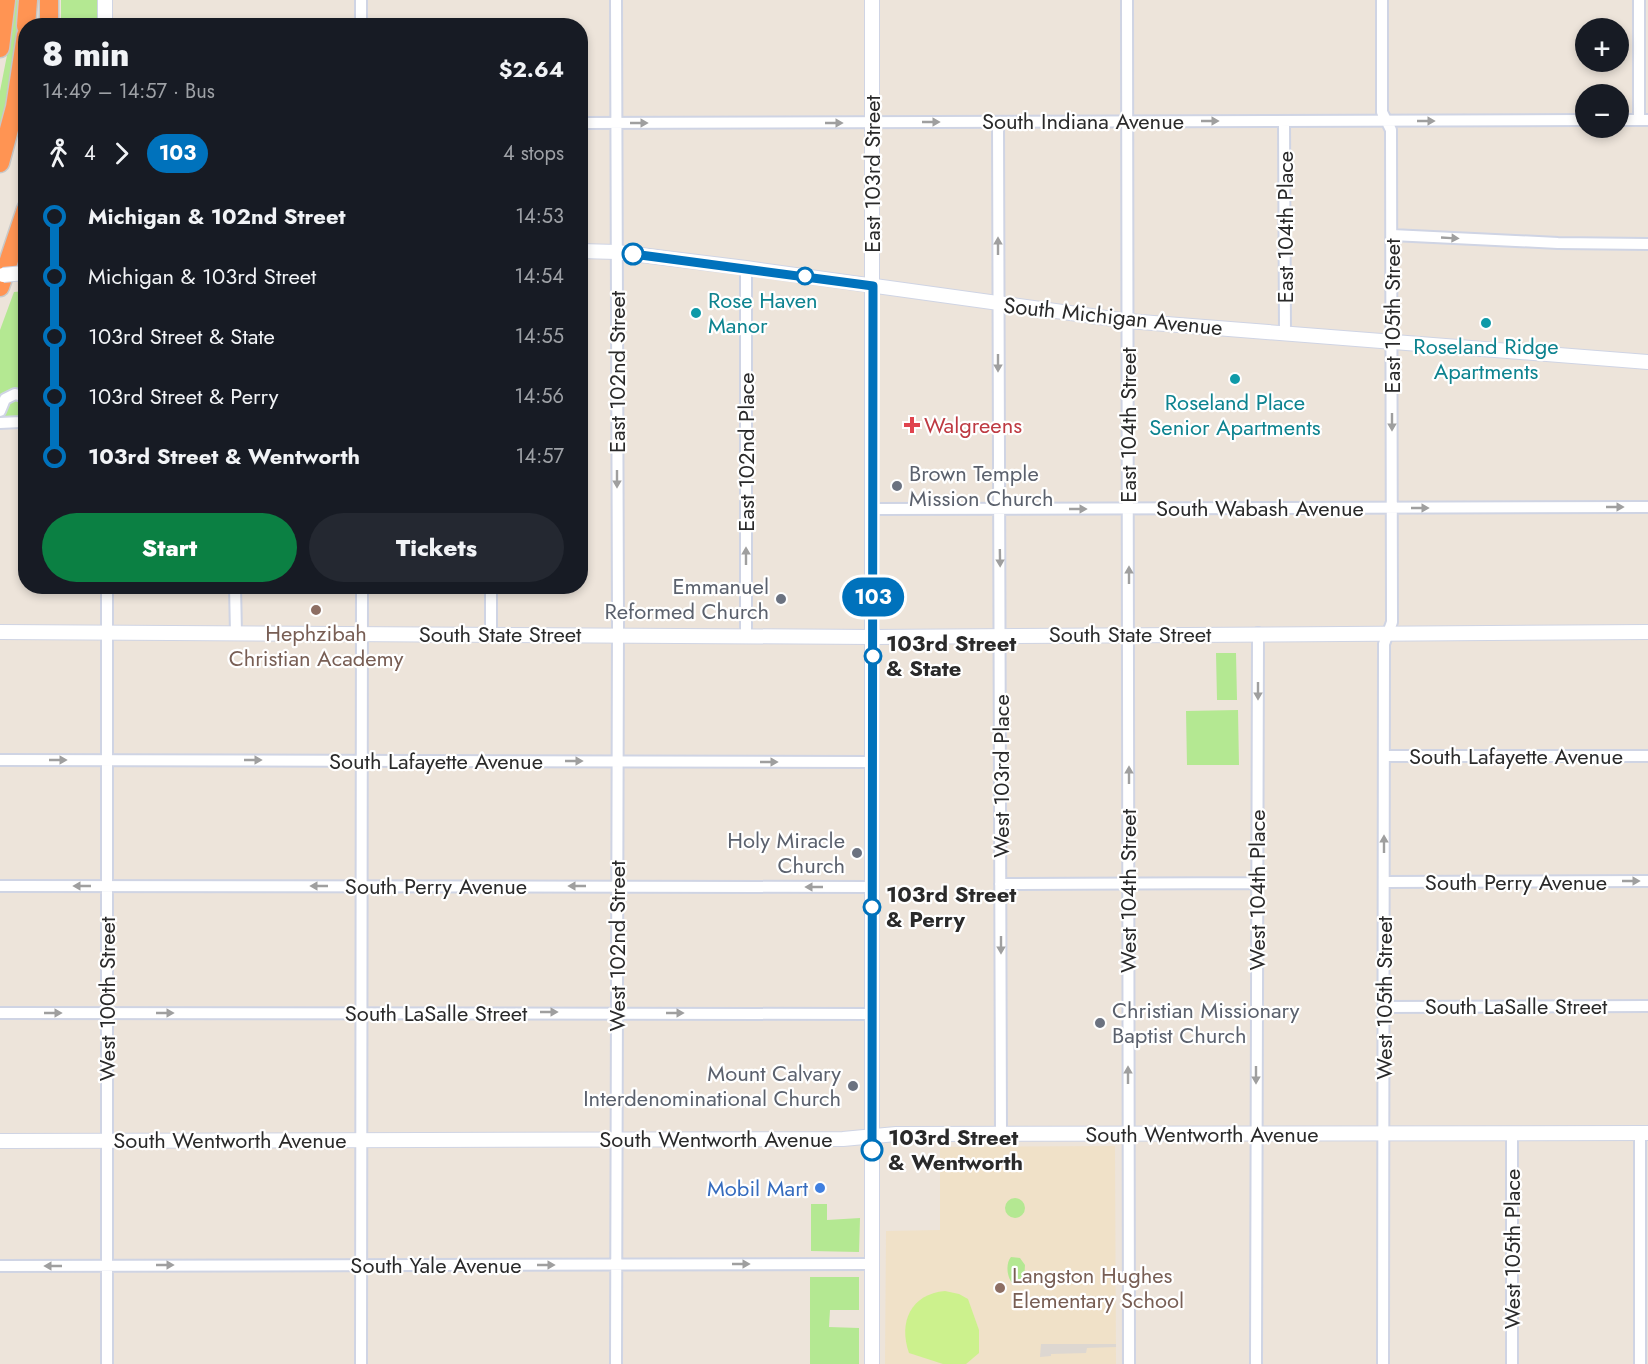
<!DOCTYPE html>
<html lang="en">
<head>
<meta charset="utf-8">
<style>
  body { margin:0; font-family:Jost,sans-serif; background:#242831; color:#f1f3f6; height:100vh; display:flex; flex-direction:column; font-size:22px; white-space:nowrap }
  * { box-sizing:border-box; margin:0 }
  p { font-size:20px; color:#9ea1a6 }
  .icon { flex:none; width:33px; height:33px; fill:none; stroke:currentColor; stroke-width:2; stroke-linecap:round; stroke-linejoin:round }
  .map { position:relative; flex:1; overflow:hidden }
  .details { position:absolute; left:18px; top:18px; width:570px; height:576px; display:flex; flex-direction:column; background:#171b24; border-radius:24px; box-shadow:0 3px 9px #0003 }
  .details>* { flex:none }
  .badge { padding:0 12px; border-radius:20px; font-size:21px; line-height:39px }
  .tools { position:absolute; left:1575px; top:18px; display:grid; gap:12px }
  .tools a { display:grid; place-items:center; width:54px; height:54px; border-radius:50%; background:#171b24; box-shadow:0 3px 9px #0003; font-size:30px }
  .map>.badge { position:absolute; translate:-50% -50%; box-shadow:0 0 0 3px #fff }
  .legs { display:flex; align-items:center; gap:9px; height:66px; padding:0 24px; font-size:20px }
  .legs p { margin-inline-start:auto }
  .summary { display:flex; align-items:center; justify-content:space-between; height:102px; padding:0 24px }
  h1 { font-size:33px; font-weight:800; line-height:45px }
  .primary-button { display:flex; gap:12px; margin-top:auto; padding:12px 24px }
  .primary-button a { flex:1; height:69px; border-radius:36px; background:#0b8043; color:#fff; font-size:24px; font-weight:800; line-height:69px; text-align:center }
  .primary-button a+a { background:#242831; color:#f1f3f6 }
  ul { padding:0 24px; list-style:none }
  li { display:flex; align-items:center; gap:21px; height:60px; font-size:22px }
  li i { display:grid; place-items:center; width:9px; height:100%; margin:0 8px; background:currentColor }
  li i::after { content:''; width:15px; height:15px; margin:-8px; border:4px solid; border-radius:50%; background:#171b24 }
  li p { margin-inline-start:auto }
  li:first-child i { background:linear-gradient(#0000 50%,currentColor 0) }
  li:last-child i { background:linear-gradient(currentColor 50%,#0000 0) }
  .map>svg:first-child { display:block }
  .education { fill:#f0e1c8 }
  .green { fill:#b4e892 }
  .pitch { fill:#ccf18d }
  .plaza { fill:#ddd7d1 }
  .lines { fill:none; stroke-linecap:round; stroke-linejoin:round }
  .street-casing { stroke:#cfd4e4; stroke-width:14 }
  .secondary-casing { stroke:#cfd4e4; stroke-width:16 }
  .highway-casing { stroke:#c8c8c8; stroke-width:21 }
  .street { stroke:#fff; stroke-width:10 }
  .secondary { stroke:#fff; stroke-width:14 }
  .highway { stroke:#ff9453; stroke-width:18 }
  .secondary-bridge-casing { stroke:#cfd4e4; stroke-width:16; stroke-linecap:butt }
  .secondary-bridge { stroke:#fff; stroke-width:14 }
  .oneway { fill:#9f9f9f }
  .line-1-casing { stroke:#fff; stroke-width:14 }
  .line-1 { stroke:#0072bc; stroke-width:9 }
  .stop-1-dot { fill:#fff; stroke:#0072bc; stroke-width:3 }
  .culture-dot { fill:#0f9aa8; stroke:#fff; stroke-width:2 }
  .health-dot { fill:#e0444e; stroke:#fff; stroke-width:2 }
  .worship-dot { fill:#6b7280; stroke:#fff; stroke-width:2 }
  .education-dot { fill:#8d6e63; stroke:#fff; stroke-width:2 }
  .shop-dot { fill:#3f7fe0; stroke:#fff; stroke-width:2 }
  .labels { text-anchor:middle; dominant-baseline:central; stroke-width:4.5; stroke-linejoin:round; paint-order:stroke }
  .street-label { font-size:22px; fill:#2a2a2a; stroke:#fff }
  .culture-label { font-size:22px; fill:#0d838f; stroke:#fff }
  .health-label { font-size:22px; fill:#be3a42; stroke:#fff; text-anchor:start }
  .worship-label { font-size:22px; fill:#5b616d; stroke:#fff; text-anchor:end }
  .education-label { font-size:22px; fill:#785e54; stroke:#fff }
  .stop-label { font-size:22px; font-weight:bold; fill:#2a2a2a; stroke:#fff; text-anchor:start }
  .shop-label { font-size:22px; fill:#366cbe; stroke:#fff; text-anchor:end }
</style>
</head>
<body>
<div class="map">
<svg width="1648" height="1364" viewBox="0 0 1648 1364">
  <rect width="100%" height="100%" fill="#ede4da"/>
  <path class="education" d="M1115 1146 1116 1364H885L886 1231 940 1230V1147Z"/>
  <path class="green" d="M14 0H21C19 47 9 92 0 138V91L9 45Z
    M61 0H98V25H61Z
    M25 291V391C16 388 7 391 0 398V330L14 292Z
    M16 399 25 403 24 415 22 417H2L9 403Z
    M1216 653H1236L1237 700H1217Z
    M1238 710 1239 765H1187L1186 711Z
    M1005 1208a10 10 0 1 1 20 0a10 10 0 1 1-20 0Z
    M811 1204H827V1220L860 1218 859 1252 811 1251Z
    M1011 1257 1020 1258 1025 1265 1024 1281 1019 1285H1014C1007 1279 1005 1264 1011 1257Z
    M810 1277H859V1310H830L829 1327 859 1328V1364H810Z"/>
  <path class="pitch" d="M945 1291 959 1294 968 1299 979 1330V1353L966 1364H943L909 1353C898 1322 911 1294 945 1291Z"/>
  <path class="plaza" d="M1041 1344H1116V1347L1087 1348 1086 1353 1051 1354V1356L1040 1357Z"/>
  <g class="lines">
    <defs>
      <path id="street" d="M361 0V26
        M616 0 618 623 616 1364
        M1127 0 1129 1364
        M1382 0V112L1391 130 1392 622 1384 644 1383 1364
        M1639 0V120
        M1618 120H1648
        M1284 121 1285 334
        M998 122 1001 1134
        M580 123 1586 120
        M1392 235 1558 243 1648 244
        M746 268V636
        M0 411 5 399 15 394 26 397
        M0 423 21 422 26 420
        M873 509 1648 507
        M107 586V1364
        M235 586 236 634
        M491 586V634
        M1384 756H1648
        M0 760 873 762
        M1384 882 1648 881
        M1000 884 1257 883
        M0 886 872 887
        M1384 1007 1648 1006
        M0 1013 872 1014
        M1640 1133V1364
        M0 1266 872 1264
        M361 1364 362 586
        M1256 1364 1258 633
        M1512 1364V1133"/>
      <path id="secondary" d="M105 0V26
        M580 251 617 252 746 268 1128 321 1648 362
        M0 632 873 637 1648 632
        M0 1141 843 1139 896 1134 1648 1133
        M872 1364V0"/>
      <path id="highway" d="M26 26 28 0
        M49 26V0
        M0 48 6 0
        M0 163 15 107 26 35
        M0 287 26 209"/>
    </defs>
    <use href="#street" class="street-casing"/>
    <use href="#secondary" class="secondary-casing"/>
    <use href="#highway" class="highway-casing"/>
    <use href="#street" class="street"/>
    <use href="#secondary" class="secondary"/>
    <use href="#highway" class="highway"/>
    <defs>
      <path id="secondary-bridge" d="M3 275 24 273"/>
    </defs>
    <use href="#secondary-bridge" class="secondary-bridge-casing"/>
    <use href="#secondary-bridge" class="secondary-bridge"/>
  </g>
  <defs><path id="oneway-solid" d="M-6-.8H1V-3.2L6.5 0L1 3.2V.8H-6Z" transform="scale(1.5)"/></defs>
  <g class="oneway">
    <use href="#oneway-solid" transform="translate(1210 121)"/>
    <use href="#oneway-solid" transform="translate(1426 121)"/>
    <use href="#oneway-solid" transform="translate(931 122)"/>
    <use href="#oneway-solid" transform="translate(639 123)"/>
    <use href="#oneway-solid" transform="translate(834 123)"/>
    <use href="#oneway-solid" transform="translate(1450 238) rotate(3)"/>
    <use href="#oneway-solid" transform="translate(998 246) rotate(-90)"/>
    <use href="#oneway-solid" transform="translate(998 363) rotate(90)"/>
    <use href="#oneway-solid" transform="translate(1392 422) rotate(90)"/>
    <use href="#oneway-solid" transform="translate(617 479) rotate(90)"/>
    <use href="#oneway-solid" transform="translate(1615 507)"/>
    <use href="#oneway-solid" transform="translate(1420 508)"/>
    <use href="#oneway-solid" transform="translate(1078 509)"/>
    <use href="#oneway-solid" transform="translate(746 556) rotate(-90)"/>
    <use href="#oneway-solid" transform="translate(1000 558) rotate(89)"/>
    <use href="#oneway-solid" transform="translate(1129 575) rotate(-90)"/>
    <use href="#oneway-solid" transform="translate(1258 691) rotate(90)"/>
    <use href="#oneway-solid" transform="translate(58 760)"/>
    <use href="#oneway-solid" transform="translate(253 760)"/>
    <use href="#oneway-solid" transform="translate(574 761)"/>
    <use href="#oneway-solid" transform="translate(769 762)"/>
    <use href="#oneway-solid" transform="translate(1129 775) rotate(-90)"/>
    <use href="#oneway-solid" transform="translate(1384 844) rotate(-90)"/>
    <use href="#oneway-solid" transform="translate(1631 881)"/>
    <use href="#oneway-solid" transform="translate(82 886) rotate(-180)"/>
    <use href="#oneway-solid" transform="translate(319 886) rotate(-180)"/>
    <use href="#oneway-solid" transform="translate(577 886) rotate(-180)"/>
    <use href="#oneway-solid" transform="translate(814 887) rotate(-180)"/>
    <use href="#oneway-solid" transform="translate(1001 945) rotate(90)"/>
    <use href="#oneway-solid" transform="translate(549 1012)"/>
    <use href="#oneway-solid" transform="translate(53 1013)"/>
    <use href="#oneway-solid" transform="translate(165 1013)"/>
    <use href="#oneway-solid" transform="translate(675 1013)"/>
    <use href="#oneway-solid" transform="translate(1128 1075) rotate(-90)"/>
    <use href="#oneway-solid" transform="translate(1256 1075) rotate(90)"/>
    <use href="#oneway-solid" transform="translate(741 1264)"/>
    <use href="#oneway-solid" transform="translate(165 1265)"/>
    <use href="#oneway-solid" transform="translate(546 1265)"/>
    <use href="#oneway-solid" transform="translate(53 1266) rotate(180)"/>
  </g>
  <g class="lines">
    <defs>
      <path id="line-1" d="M633 254 873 286 872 1150"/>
    </defs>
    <use href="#line-1" class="line-1-casing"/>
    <use href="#line-1" class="line-1"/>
  </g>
  <g class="stop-1-dot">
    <circle cx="633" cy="254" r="10"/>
    <circle cx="805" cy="276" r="8"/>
    <circle cx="873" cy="656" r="8"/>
    <circle cx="872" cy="907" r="8"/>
    <circle cx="872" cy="1150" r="10"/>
  </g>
  <g class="culture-dot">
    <circle cx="696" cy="313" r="6"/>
    <circle cx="1486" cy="323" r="6"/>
    <circle cx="1235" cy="379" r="6"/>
  </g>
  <path class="health-dot" d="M909 416h6v6h6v6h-6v6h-6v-6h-6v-6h6z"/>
  <g class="worship-dot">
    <circle cx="897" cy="486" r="6"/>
    <circle cx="781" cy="599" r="6"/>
    <circle cx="857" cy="853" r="6"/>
    <circle cx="1100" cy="1023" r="6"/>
    <circle cx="853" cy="1086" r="6"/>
  </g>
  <g class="education-dot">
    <circle cx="316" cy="610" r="6"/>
    <circle cx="1000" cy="1288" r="6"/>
  </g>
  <circle class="shop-dot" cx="820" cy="1188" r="6"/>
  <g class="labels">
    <g class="street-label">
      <text x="1083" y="121">South Indiana Avenue</text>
      <text transform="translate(872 174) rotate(-90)">East 103rd Street</text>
      <text transform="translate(1285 227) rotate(-90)">East 104th Place</text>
      <text transform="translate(1113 316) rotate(6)">South Michigan Avenue</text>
      <text transform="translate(1392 316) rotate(-90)">East 105th Street</text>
      <text transform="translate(617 372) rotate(-90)">East 102nd Street</text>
      <text transform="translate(1128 425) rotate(-90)">East 104th Street</text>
      <text transform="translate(746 452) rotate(-90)">East 102nd Place</text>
      <text x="1260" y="508">South Wabash Avenue</text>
      <text x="500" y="634">South State Street</text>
      <text x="1130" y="634">South State Street</text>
      <text x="1516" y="756">South Lafayette Avenue</text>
      <text x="436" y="761">South Lafayette Avenue</text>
      <text transform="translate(1001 776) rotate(-90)">West 103rd Place</text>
      <text x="1516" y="882">South Perry Avenue</text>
      <text x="436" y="886">South Perry Avenue</text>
      <text transform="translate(1257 890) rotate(-90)">West 104th Place</text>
      <text transform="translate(1128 891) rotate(-90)">West 104th Street</text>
      <text transform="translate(617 946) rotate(-90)">West 102nd Street</text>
      <text transform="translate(1384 998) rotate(-90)">West 105th Street</text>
      <text transform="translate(107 999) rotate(-90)">West 100th Street</text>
      <text x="1516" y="1006">South LaSalle Street</text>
      <text x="436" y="1013">South LaSalle Street</text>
      <text x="1202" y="1134">South Wentworth Avenue</text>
      <text x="716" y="1139">South Wentworth Avenue</text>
      <text x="230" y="1140">South Wentworth Avenue</text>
      <text transform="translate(1512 1249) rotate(-90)">West 105th Place</text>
      <text x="436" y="1265">South Yale Avenue</text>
    </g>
    <g class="culture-label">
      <text x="708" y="300" text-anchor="start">Rose Haven<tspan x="708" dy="25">Manor</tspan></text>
      <text x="1486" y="346">Roseland Ridge<tspan x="1486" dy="25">Apartments</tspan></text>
      <text x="1235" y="402">Roseland Place<tspan x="1235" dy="25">Senior Apartments</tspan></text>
    </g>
    <g class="health-label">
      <text x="924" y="425">Walgreens</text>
    </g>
    <g class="worship-label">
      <text x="909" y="473" text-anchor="start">Brown Temple<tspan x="909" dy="25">Mission Church</tspan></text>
      <text x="769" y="586">Emmanuel<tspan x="769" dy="25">Reformed Church</tspan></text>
      <text x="845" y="840">Holy Miracle<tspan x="845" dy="25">Church</tspan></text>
      <text x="1112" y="1010" text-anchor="start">Christian Missionary<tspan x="1112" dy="25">Baptist Church</tspan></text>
      <text x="841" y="1073">Mount Calvary<tspan x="841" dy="25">Interdenominational Church</tspan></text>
    </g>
    <g class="education-label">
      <text x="316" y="633">Hephzibah<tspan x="316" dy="25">Christian Academy</tspan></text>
      <text x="1012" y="1275" text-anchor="start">Langston Hughes<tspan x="1012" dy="25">Elementary School</tspan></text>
    </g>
    <g class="stop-label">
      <text x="886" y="643">103rd Street<tspan x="886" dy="25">&amp; State</tspan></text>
      <text x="886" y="894">103rd Street<tspan x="886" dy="25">&amp; Perry</tspan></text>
      <text x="888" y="1137">103rd Street<tspan x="888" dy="25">&amp; Wentworth</tspan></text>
    </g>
    <g class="shop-label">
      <text x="808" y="1188">Mobil Mart</text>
    </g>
  </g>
</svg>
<div class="tools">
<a>+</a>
<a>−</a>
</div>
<b class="badge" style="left:873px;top:597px;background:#0072bc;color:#fff">103</b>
<section class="details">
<div class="summary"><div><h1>8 min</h1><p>14:49 – 14:57 · Bus</p></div><b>$2.64</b></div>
<div class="legs"><svg class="icon" aria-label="walk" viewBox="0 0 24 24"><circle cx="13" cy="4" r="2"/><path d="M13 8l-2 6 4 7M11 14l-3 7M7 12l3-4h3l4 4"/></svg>4<svg class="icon" aria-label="forward" viewBox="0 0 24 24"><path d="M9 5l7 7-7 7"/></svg><b class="badge" style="background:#0072bc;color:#fff">103</b><p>4 stops</p></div>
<ul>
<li><i style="color:#0072bc"></i><b>Michigan &amp; 102nd Street</b><p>14:53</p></li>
<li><i style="color:#0072bc"></i><span>Michigan &amp; 103rd Street</span><p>14:54</p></li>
<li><i style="color:#0072bc"></i><span>103rd Street &amp; State</span><p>14:55</p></li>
<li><i style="color:#0072bc"></i><span>103rd Street &amp; Perry</span><p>14:56</p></li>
<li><i style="color:#0072bc"></i><b>103rd Street &amp; Wentworth</b><p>14:57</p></li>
</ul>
<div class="primary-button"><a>Start</a><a>Tickets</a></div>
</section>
</div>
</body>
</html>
